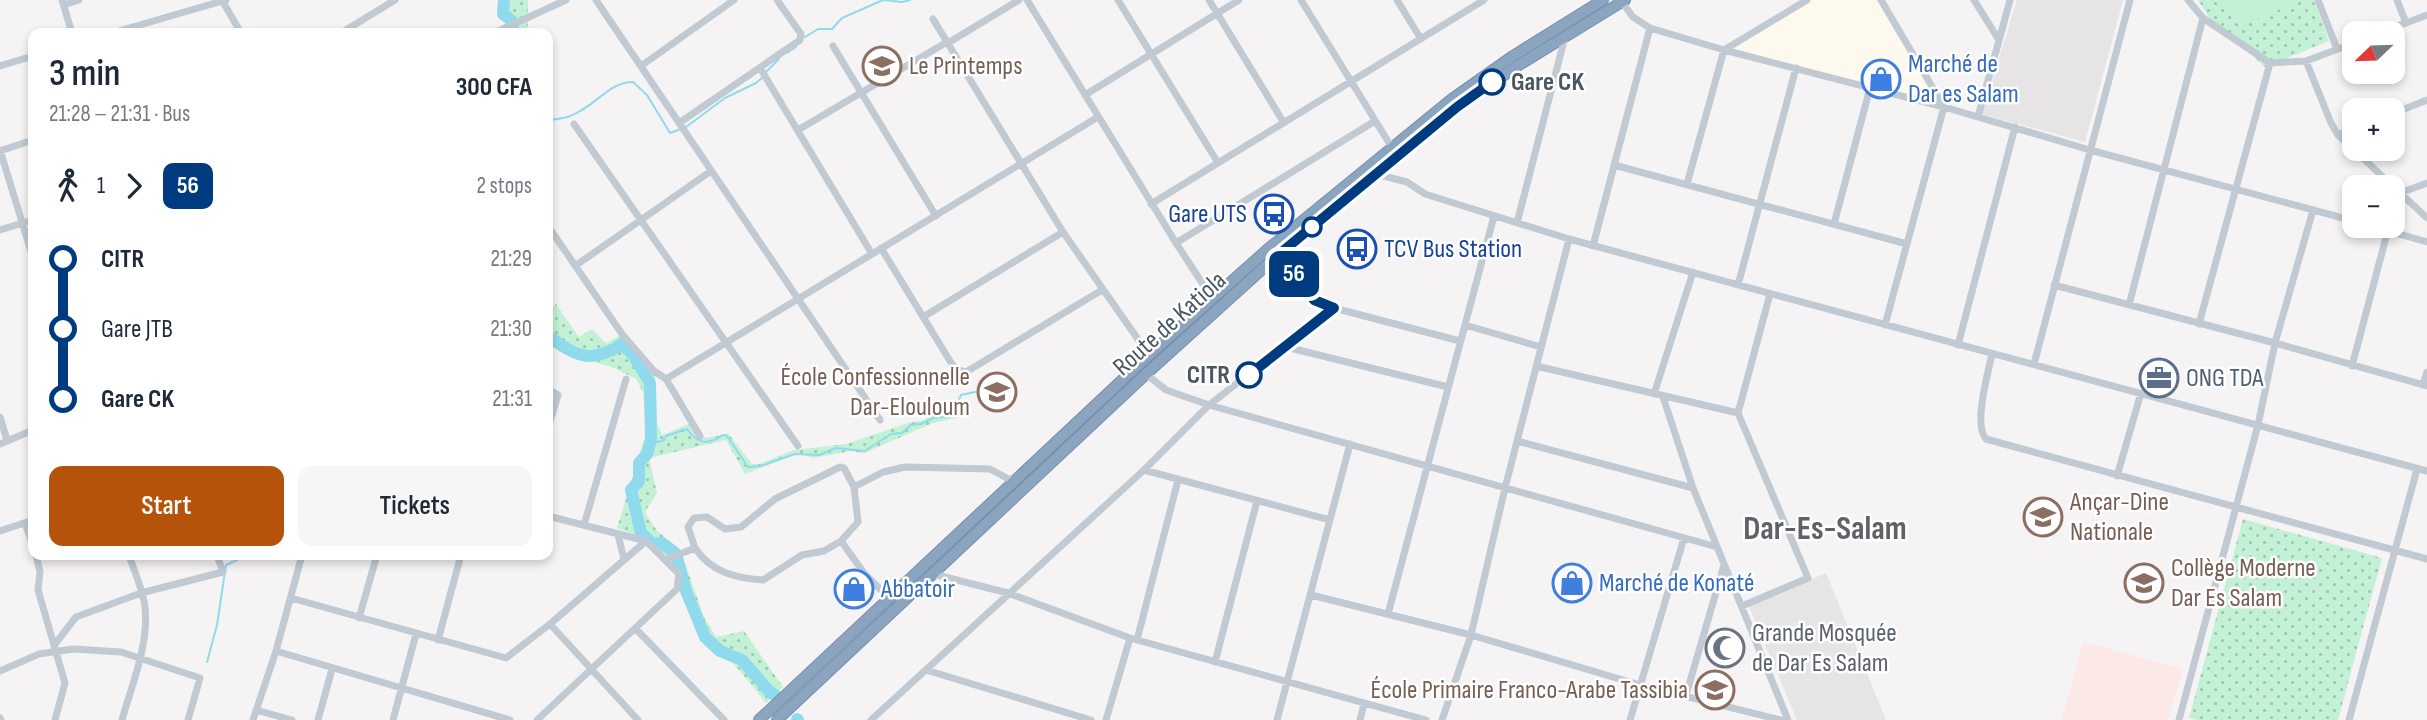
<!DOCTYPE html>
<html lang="en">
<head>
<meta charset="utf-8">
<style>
  body { margin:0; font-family:"Sofia Sans Condensed",sans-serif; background:#f6f6f7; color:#1f2937; height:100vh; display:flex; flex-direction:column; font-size:26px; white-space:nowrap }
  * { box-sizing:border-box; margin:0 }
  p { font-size:23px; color:#747a83 }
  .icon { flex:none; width:38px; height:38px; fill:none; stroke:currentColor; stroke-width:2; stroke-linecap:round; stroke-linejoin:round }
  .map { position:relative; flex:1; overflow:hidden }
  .details { position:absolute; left:28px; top:28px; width:525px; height:532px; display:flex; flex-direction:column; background:#fff; border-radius:14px; box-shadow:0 4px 10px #0003 }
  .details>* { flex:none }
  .badge { padding:0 14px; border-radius:10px; font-size:24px; line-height:46px }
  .needle { width:46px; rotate:247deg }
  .buttons { position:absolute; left:2342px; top:21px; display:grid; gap:14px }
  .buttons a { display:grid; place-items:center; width:63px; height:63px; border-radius:14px; background:#fff; box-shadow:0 4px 10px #0003; font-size:35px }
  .map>.badge { position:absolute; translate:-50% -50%; box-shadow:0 0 0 4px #fff }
  .legs { display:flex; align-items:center; gap:10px; height:77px; padding:0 21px; font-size:23px }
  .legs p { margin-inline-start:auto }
  .summary { display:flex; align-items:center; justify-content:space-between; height:119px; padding:0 21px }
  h1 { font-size:38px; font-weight:600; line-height:52px }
  .button { display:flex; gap:14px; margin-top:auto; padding:14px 21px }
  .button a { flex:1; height:80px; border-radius:14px; background:#b45309; color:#fff; font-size:28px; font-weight:600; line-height:80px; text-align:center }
  .button a+a { background:#f6f6f7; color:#1f2937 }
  ul { padding:0 21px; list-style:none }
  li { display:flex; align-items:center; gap:24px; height:70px; font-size:26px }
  li i { display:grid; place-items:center; width:10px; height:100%; margin:0 9px; background:currentColor }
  li i::after { content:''; width:18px; height:18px; margin:-9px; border:5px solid; border-radius:50%; background:#fff }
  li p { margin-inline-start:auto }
  li:first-child i { background:linear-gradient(#0000 50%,currentColor 0) }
  li:last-child i { background:linear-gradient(currentColor 50%,#0000 0) }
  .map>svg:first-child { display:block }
  .commercial { fill:#fdf9ef }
  .education { fill:#e6e4e5 }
  .medical { fill:#fce8e6 }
  .grass { fill:url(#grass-dots) }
  .pitch { fill:#c3f1d5 }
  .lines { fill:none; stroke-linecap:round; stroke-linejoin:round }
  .stream { stroke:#90daee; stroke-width:2 }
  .river { stroke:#90daee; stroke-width:12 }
  .highway-casing { stroke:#7690ad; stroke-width:12 }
  .minor { stroke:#c1cad2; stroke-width:7 }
  .highway { stroke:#8ba5c1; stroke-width:10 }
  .line-1-casing { stroke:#fff; stroke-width:16 }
  .line-1 { stroke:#003b80; stroke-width:10 }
  .stop-1-dot { fill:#fff; stroke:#003b80; stroke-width:3.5 }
  .labels { text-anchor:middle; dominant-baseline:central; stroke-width:5; stroke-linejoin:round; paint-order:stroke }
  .shop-label { font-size:26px; fill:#366cbe; stroke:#fff; text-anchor:start }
  .education-label { font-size:26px; fill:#785e54; stroke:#fff; text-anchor:start }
  .stop-label { font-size:26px; font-weight:bold; fill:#4a5661; stroke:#fff; text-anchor:start }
  .transit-label { font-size:26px; fill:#164399; stroke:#fff; text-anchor:end }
  .street-label { font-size:26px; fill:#4a5661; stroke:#fff }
  .service-label { font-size:26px; fill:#4e5e75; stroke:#fff; text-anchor:start }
  .worship-label { font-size:26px; fill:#5b616d; stroke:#fff; text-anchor:start }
  .district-label { font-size:33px; font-weight:bold; fill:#5f6368; stroke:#fff }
</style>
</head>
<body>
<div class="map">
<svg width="2427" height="720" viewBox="0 0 2427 720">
  <defs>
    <pattern id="grass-dots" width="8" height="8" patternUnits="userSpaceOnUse" patternTransform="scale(1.75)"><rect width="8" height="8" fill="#c3f1d5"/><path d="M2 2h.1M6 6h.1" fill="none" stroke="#a0c6b0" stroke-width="1.8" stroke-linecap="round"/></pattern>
  </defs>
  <rect width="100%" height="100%" fill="#f5f3f3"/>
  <path class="commercial" d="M1807 0H1881L1944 107 1724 50Z"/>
  <path class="education" d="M2017 0H2123L2085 142 1982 114Z
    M1826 573 1886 720H1797L1749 606Z"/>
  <path class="medical" d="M2083 642 2183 669 2168 720H2062Z"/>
  <path class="grass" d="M504 0H528V33H507Z
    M2198 0H2314L2329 41 2265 67 2209 17Z
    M556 304 579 337 592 329 606 343 621 335 655 376 657 422 662 435 689 424 701 439 728 433 752 464H759L794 450 846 444 908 423 924 420 950 404 962 417 933 423 864 453 851 451 813 458 798 453 745 474 726 440 649 458 657 493 645 512 657 531 680 549 704 617 716 637 744 631 783 687 766 703 733 663 716 653 694 625 678 569 651 541 617 528 646 433 643 392 636 379 612 367 567 355 548 343V310Z
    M2243 519 2382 558 2338 720H2197L2189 718Z"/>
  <path class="pitch" d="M2219 0H2292L2293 4 2239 26Z"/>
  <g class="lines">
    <path class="stream" d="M884 0 902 2 910 0
      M805 37 818 29H832L842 18 883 0
      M787 53 796 47
      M766 72 779 59
      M548 120C559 119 570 118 580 111 599 101 611 82 633 82L647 95 670 133 681 129
      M686 127 725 98 756 83 763 77
      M651 440 658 442 664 440 666 436 687 429C697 443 707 446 723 435L727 436 748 467 761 466 795 454 819 455 836 448 865 451 891 434 902 433 911 425 921 424 933 418 952 416 961 395 975 392
      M207 662 217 625 226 565 239 559 278 555"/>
    <path class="river" d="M504 0 503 14 511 20 514 33
      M548 336C576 356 590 365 622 344L633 355 650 383 651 440 647 454 639 463V481L631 490 641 533 653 544 662 543 676 554 686 591 705 637 720 651 742 660 769 691 776 696
      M797 719 798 720"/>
    <defs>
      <path id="highway" d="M759 720 1149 355 1268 249 1452 99 1513 56 1603 0
        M777 720 1146 374 1278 255 1457 107 1519 65 1625 0"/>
    </defs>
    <use href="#highway" class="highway-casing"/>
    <path class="minor" d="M62 0 72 33
      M596 0 880 420
      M1027 0 1176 243 1212 298
      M1118 0 1218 163
      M1209 0 1284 123
      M1301 0 1394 151
      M1397 0 1421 39
      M1881 0 1944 107 1885 325
      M1974 0 1999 40
      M2188 0 2203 18 2270 63 2306 61 2354 43
      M2318 0 2337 49
      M2397 0 2406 23
      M223 2 241 33
      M1622 2 1633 17 1650 28 1724 50 1944 107 2090 150 2354 221
      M64 5 79 0
      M933 19 1063 232 1149 355
      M112 33 226 0
      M341 33 395 0
      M494 33 566 0
      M2379 33 2427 15
      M948 43 1019 0
      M833 46 936 216
      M2306 61 2331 123 2338 135 2427 218
      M0 66 33 56
      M641 66 734 0
      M760 68 872 254
      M1085 95 1239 0
      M2392 114 2427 100
      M1978 117 2010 0
      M679 123 800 40 801 34 777 0
      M574 124 798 446
      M798 130 947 42
      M2338 135 2354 129
      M0 150 33 258
      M0 151 33 140
      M1614 165 1907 244
      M1376 174 1407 182 1425 194 1569 239 2427 471
      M1687 184 1724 50 1807 0
      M1151 204 1484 0
      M2392 218 2400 193 2427 183
      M1517 223 1565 37
      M1834 224 1870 88
      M548 226 622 334 654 371 666 379 700 436
      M2370 226 2427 242
      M0 230 33 220
      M1176 243 1375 121
      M1593 246 1650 28
      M881 248 950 361 956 369 966 372 1102 290
      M1278 255 1314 300 1334 308 1460 341
      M575 266 711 171
      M1738 285 1796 68
      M2054 285 2275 343 2427 386
      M2129 305 2203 18
      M923 317 1063 232
      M2199 324 2270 63
      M1465 325 1541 347
      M1958 345 2015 127
      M1286 347 1448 387
      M1992 354C1988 373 1973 425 1986 439L2427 559
      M2034 364 2130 0
      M1536 366 1738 413
      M2352 366 2389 226
      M1146 374 1166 390 1209 405 1717 547
      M666 379 1098 117
      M2423 385 2427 372
      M548 389 558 395 548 428
      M1654 394 1693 272
      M1663 397 1693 488 1788 720
      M0 417 7 440
      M1517 441 1693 488
      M0 444 33 430
      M1144 470 1330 520
      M2117 476 2141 393
      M25 523 33 546
      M584 525 626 379
      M0 531 33 520
      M618 535 624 559
      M841 541 864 573 890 599
      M695 548C711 572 735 578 763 580L802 555 824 551 841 541 858 522 854 487 883 472 905 467 990 469 1014 482
      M36 555 40 572 38 590 65 683 55 720
      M665 560 695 548 688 527 694 518 707 517 725 529 741 527 775 499 840 467 844 468 854 487
      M933 574 1008 593 1130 638 1426 720
      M1311 595 1471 635 1640 685 1781 720
      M291 598 506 658 550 624 646 541
      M1742 606 1808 578 1738 413 1770 294
      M1388 614 1494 216
      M359 618 377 555
      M550 624 638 720
      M636 629 724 720
      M438 640 461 555
      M1137 640 1178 480
      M55 644 76 617 141 593 223 572 217 555
      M276 651 510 720
      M1215 662 1257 501
      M926 670 1091 720
      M0 671 39 654 73 649 121 652 200 678 188 720
      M1686 695 1724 565
      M256 710 292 720
      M0 718 1 720
      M122 720C132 684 149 645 145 607 143 590 134 571 129 555
      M253 720 276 651 302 555
      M318 720 332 669
      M393 720 416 634
      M537 720 677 589 679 574 646 541 548 516
      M871 720 1144 470 1209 405 1334 308
      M1106 720 1130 638
      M1277 720 1350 444
      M1360 720 1364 704
      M1442 720 1471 635 1505 488 1569 239
      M1630 720 1684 538
      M2179 720 2258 425 2275 343 2313 210
      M2349 720 2417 469"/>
    <use href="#highway" class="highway"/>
  </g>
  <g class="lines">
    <defs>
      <path id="line-1" d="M1249 375 1334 308 1314 300 1278 255 1457 107 1492 82"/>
    </defs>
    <use href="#line-1" class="line-1-casing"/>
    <use href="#line-1" class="line-1"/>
  </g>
  <defs>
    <symbol id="school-ring" viewBox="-11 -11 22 22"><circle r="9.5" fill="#fff" stroke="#8d6e63" stroke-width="1.5"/><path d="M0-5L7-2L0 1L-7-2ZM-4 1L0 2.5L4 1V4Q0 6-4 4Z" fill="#8d6e63"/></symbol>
    <symbol id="shop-ring" viewBox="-11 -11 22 22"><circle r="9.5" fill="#fff" stroke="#3f7fe0" stroke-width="1.5"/><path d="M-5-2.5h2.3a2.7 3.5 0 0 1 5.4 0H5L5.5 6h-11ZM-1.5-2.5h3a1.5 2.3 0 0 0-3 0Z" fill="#3f7fe0"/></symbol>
    <symbol id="bus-ring" viewBox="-11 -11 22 22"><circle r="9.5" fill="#fff" stroke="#1a4fb4" stroke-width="1.5"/><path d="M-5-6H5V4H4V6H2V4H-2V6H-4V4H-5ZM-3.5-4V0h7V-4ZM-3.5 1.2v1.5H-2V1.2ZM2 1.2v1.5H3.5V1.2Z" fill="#1a4fb4"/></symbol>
    <symbol id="office-ring" viewBox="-11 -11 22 22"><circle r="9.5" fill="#fff" stroke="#5c6f8a" stroke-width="1.5"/><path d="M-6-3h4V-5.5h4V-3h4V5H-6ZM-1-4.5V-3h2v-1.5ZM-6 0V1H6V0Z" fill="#5c6f8a"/></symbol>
    <symbol id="mosque-ring" viewBox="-11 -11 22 22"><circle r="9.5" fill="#fff" stroke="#6b7280" stroke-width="1.5"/><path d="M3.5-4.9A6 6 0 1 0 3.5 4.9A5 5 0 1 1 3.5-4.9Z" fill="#6b7280"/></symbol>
  </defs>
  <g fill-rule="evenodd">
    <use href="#school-ring" x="860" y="44" width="44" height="44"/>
    <use href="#shop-ring" x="1859" y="57" width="44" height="44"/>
    <use href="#bus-ring" x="1252" y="192" width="44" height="44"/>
    <use href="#bus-ring" x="1335" y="227" width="44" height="44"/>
    <use href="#office-ring" x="2137" y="356" width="44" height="44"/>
    <use href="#school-ring" x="975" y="370" width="44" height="44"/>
    <use href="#school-ring" x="2021" y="495" width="44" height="44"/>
    <use href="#shop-ring" x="1550" y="561" width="44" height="44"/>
    <use href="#school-ring" x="2122" y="561" width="44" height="44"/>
    <use href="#shop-ring" x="832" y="567" width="44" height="44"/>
    <use href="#mosque-ring" x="1703" y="626" width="44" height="44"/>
    <use href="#school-ring" x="1693" y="668" width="44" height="44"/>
  </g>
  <g class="stop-1-dot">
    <circle cx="1492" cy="82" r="12"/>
    <circle cx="1312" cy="227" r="9"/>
    <circle cx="1249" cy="375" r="12"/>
  </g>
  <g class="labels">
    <g class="shop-label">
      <text x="1908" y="64">Marché de<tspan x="1908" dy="30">Dar es Salam</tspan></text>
      <text x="1599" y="583">Marché de Konaté</text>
      <text x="881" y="589">Abbatoir</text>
    </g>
    <g class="education-label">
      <text x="909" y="66">Le Printemps</text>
      <text x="970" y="377" text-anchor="end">École Confessionnelle<tspan x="970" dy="30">Dar-Elouloum</tspan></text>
      <text x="2070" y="502">Ançar-Dine<tspan x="2070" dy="30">Nationale</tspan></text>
      <text x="2171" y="568">Collège Moderne<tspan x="2171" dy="30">Dar Es Salam</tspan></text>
      <text x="1688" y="690" text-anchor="end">École Primaire Franco-Arabe Tassibia</text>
    </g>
    <g class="stop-label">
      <text x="1511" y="82">Gare CK</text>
      <text x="1230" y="375" text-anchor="end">CITR</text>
    </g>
    <g class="transit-label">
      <text x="1247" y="214">Gare UTS</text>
      <text x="1384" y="249" text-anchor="start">TCV Bus Station</text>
    </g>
    <g class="street-label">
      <text transform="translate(1170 324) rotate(-42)">Route de Katiola</text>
    </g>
    <g class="service-label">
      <text x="2186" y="378">ONG TDA</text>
    </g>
    <g class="worship-label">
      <text x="1752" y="633">Grande Mosquée<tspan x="1752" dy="30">de Dar Es Salam</tspan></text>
    </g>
    <g class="district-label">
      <text x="1825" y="529">Dar-Es-Salam</text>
    </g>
  </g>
</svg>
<div class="buttons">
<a><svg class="needle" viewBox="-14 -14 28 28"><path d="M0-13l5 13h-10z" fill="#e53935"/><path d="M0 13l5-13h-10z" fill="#747a83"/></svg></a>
<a>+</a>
<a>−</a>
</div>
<b class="badge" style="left:1294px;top:274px;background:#003b80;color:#fff">56</b>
<section class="details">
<div class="summary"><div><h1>3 min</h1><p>21:28 – 21:31 · Bus</p></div><b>300 CFA</b></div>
<div class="legs"><svg class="icon" aria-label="walk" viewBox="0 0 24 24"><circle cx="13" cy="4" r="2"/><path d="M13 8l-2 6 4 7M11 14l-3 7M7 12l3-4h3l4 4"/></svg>1<svg class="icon" aria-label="forward" viewBox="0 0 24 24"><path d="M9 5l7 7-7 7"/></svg><b class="badge" style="background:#003b80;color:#fff">56</b><p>2 stops</p></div>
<ul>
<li><i style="color:#003b80"></i><b>CITR</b><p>21:29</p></li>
<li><i style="color:#003b80"></i><span>Gare JTB</span><p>21:30</p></li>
<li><i style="color:#003b80"></i><b>Gare CK</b><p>21:31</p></li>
</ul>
<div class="button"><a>Start</a><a>Tickets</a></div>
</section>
</div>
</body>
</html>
